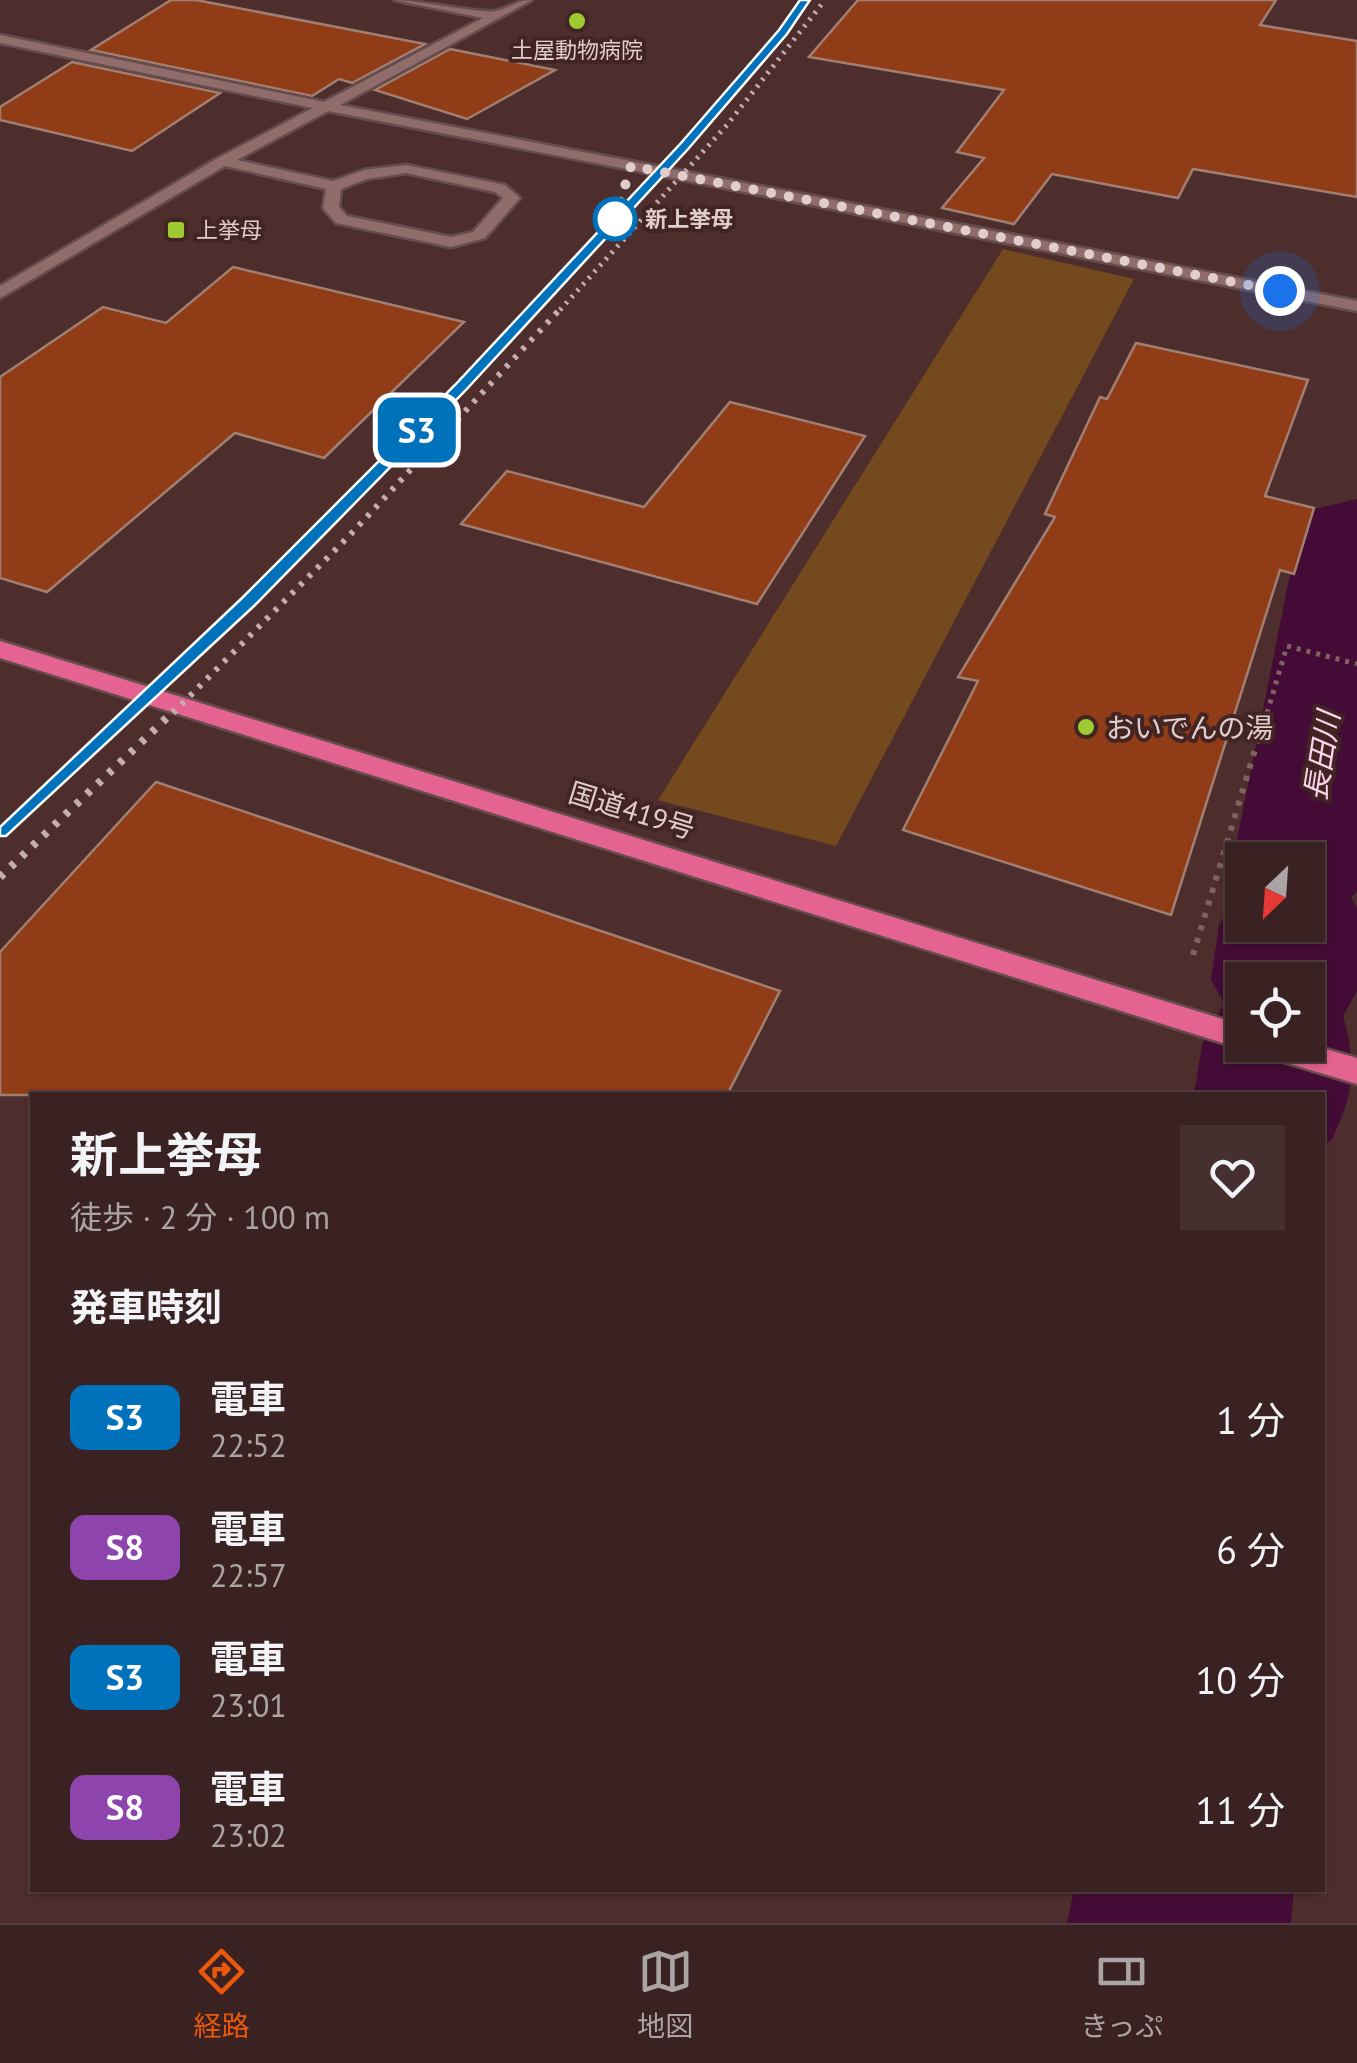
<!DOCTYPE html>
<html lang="ja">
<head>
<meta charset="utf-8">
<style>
  body { margin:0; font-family:"PT Sans","Noto Sans JP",sans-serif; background:#452f2f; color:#f1f3f6; height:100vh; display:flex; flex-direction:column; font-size:38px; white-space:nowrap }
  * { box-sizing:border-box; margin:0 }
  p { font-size:32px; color:#aba4a5 }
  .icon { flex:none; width:55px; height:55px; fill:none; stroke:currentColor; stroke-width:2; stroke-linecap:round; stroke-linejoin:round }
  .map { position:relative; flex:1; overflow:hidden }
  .sheet { position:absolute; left:30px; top:1092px; width:1295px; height:800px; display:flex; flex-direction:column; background:#3a2222; border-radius:0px; box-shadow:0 2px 8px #0004,0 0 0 2px #543f40 }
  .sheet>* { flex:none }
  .badge { padding:0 20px; border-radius:15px; font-size:35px; line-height:65px }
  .needle { width:65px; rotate:205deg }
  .fabs { position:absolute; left:1225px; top:842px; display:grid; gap:20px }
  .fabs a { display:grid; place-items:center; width:100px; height:100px; border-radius:0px; background:#3a2222; box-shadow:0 2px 8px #0004,0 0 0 2px #543f40; font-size:50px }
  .you { position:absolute; width:50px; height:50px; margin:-25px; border:8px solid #fff; border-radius:50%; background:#1a73e8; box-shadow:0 0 0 15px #1a73e833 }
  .map>.badge { position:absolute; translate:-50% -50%; box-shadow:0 0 0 5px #fff }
  h2 { padding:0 40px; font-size:38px; line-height:90px }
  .round { display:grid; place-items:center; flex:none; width:105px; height:105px; border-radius:0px; background:#452f2f }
  .overview { display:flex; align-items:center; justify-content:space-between; height:170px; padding:0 40px }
  h1 { font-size:48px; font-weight:700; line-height:75px }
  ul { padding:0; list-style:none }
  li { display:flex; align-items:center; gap:30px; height:130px; padding:0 40px }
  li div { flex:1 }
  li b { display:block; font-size:38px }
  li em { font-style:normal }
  li .badge { min-width:110px; font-weight:700; text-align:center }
  .menu { display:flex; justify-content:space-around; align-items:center; height:140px; border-top:2px solid #543f40; background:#3a2222; font-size:28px; color:#aba4a5 }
  .menu a { display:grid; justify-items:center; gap:5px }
  .menu .active { color:#ea580c }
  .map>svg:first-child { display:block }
  .green { fill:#74491e }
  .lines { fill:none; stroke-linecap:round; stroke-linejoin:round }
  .river { fill:#430b35; fill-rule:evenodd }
  .building { fill:#8f3c17; stroke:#a17f72; stroke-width:2.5 }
  .minor-casing { stroke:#664c4c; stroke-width:5 }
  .highway-casing { stroke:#664c4c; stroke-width:5 }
  .path-far1 { stroke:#7f6362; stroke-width:5; stroke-dasharray:4 6; stroke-linecap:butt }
  .path { stroke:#7f6362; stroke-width:6; stroke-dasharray:5 8; stroke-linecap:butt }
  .minor { fill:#906c6b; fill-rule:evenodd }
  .highway { fill:#e46390; fill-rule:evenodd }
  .rail-far2 { stroke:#c5afae; stroke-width:5; stroke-dasharray:2.5 6; stroke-linecap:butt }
  .rail-far1 { stroke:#c5afae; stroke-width:6; stroke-dasharray:4 8; stroke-linecap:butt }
  .rail { stroke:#c5afae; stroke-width:8; stroke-dasharray:5 10; stroke-linecap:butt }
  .line { fill:#0072bc; stroke:#fff; stroke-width:2.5 }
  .walk { stroke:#e1cdcc; stroke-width:10; stroke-dasharray:0 18 }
  .poi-dot { fill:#9dca30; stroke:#422423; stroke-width:4 }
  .stop-dot { fill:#fff; stroke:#0072bc; stroke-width:5 }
  .labels { text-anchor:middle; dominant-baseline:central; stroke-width:8; stroke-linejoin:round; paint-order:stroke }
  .far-poi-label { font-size:22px; fill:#e1cdcc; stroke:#422423 }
  .far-stop-label { font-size:22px; font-weight:bold; fill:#e1cdcc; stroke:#422423; text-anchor:start }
  .poi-label { font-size:28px; fill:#e1cdcc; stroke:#422423; text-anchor:start }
  .street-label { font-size:28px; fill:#e1cdcc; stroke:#422423 }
  .water-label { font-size:30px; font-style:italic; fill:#fed2ee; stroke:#422423 }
</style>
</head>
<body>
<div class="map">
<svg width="1357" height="1923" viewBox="0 0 1357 1923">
  <rect width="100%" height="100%" fill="#4d2e2d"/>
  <path class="green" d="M1003 249 1134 279 836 846 658 800Z"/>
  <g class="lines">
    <path class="river" d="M1357 499V892L1351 897 1357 908V991L1343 1016C1357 1065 1354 1095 1331 1141L1322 1144V1095H1194L1202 1045 1224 1003 1211 980 1219 925 1241 886 1242 925H1308V860H1242V877L1233 860 1298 534 1315 509ZM1242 980H1308V1045H1242Z
      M1074 1890H1294L1291 1923H1067Z"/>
  </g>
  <path class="building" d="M171 0H196L425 44 352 83 339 79 312 96 91 50Z
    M858 0H1276L1260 25 1357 41V197L1193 169 1178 198 1052 174 1014 224 942 208 984 158 957 152 1004 90 809 57Z
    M450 49 555 70 467 119 375 90Z
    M72 62 220 93 132 151 0 120V107Z
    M233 267 464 322 324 458 235 433 47 592 0 578V377L103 307 166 323Z
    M1136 343 1308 380 1265 496 1314 508 1294 574 1280 570 1171 915 903 830 978 681 958 677 1055 517 1045 514 1100 397 1107 399Z
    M730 402 865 436 757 604 461 524 507 471 644 507Z
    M156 782 780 991 727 1095H0V952Z"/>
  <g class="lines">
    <defs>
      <path id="minor" d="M394 0C417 0 482 14 495 11 510 8 516 0 532 0L340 105 1357 301V311L328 111 237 160 333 181 364 170 406 165 505 185 520 198 485 238 451 247 336 223 323 208 326 189 225 166 0 298V286L218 158 313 108 0 43V35L324 102 483 18ZM406 173 495 192 503 198 473 232 451 237 347 216 339 207 341 189 367 179Z"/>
      <path id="highway" d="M0 641 1242 1025V1045L1308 1044 1357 1058V1084L1258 1054 1253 1045 1242 1049 0 658Z"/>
    </defs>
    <use href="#minor" class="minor-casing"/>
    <use href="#highway" class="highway-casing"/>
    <path class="path-far1" d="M1267 713 1287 646 1357 664"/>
    <path class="path" d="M1193 955 1267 710"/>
    <use href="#minor" class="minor"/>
    <use href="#highway" class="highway"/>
    <path class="rail-far2" d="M530 310 728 98 805 0
      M560 310 727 125 825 0"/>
    <path class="rail-far1" d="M131 713 300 549 532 307
      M173 713 349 536 562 307"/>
    <path class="rail" d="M0 832 134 710
      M0 877 175 710"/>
  </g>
  <path class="line" d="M800 0H810L787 34 689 148 465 391 254 606 6 836H0V827L242 598 455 385 681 143 779 30Z"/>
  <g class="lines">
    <path class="walk" d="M615 219 631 166 1280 291"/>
  </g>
  <g class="poi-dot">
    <circle cx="577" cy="21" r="10"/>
    <rect x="166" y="220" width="20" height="20" rx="5"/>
    <circle cx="1086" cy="727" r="10"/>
  </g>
  <circle class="stop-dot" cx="615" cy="219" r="20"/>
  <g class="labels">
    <g class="far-poi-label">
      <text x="577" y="50">土屋動物病院</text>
      <text x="196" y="230" text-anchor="start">上挙母</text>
    </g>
    <g class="far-stop-label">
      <text x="645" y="219">新上挙母</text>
    </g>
    <g class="poi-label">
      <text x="1106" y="727">おいでんの湯</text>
    </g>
    <g class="street-label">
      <text transform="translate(632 810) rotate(17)">国道419号</text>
    </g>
    <g class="water-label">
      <text transform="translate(1321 756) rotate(-81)">長田川</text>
    </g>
  </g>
</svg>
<div class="fabs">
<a><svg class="needle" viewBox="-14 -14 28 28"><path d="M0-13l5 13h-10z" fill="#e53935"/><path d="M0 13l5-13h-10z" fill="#aba4a5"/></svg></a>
<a><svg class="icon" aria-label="locate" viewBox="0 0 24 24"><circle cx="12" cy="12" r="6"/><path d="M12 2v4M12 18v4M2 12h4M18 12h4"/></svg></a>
</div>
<div class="you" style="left:1280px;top:291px"></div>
<b class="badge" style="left:417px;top:430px;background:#0072bc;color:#fff">S3</b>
<section class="sheet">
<div class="overview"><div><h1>新上挙母</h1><p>徒歩 · 2 分 · 100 m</p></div><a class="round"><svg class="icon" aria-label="heart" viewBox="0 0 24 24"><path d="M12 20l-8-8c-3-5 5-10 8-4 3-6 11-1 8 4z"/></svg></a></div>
<h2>発車時刻</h2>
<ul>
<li><span class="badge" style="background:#0072bc;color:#fff">S3</span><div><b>電車</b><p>22:52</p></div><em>1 分</em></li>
<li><span class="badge" style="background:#8e44ad;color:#fff">S8</span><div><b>電車</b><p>22:57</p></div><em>6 分</em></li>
<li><span class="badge" style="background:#0072bc;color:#fff">S3</span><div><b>電車</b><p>23:01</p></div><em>10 分</em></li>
<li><span class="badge" style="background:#8e44ad;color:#fff">S8</span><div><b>電車</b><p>23:02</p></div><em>11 分</em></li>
</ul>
</section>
</div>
<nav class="menu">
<a class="active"><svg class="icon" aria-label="directions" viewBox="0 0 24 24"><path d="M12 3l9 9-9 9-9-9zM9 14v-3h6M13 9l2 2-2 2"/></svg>経路</a>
<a><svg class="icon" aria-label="map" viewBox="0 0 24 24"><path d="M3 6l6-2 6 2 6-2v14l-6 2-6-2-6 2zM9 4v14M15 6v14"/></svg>地図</a>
<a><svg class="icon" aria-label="tickets" viewBox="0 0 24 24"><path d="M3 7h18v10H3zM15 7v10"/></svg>きっぷ</a>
</nav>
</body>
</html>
